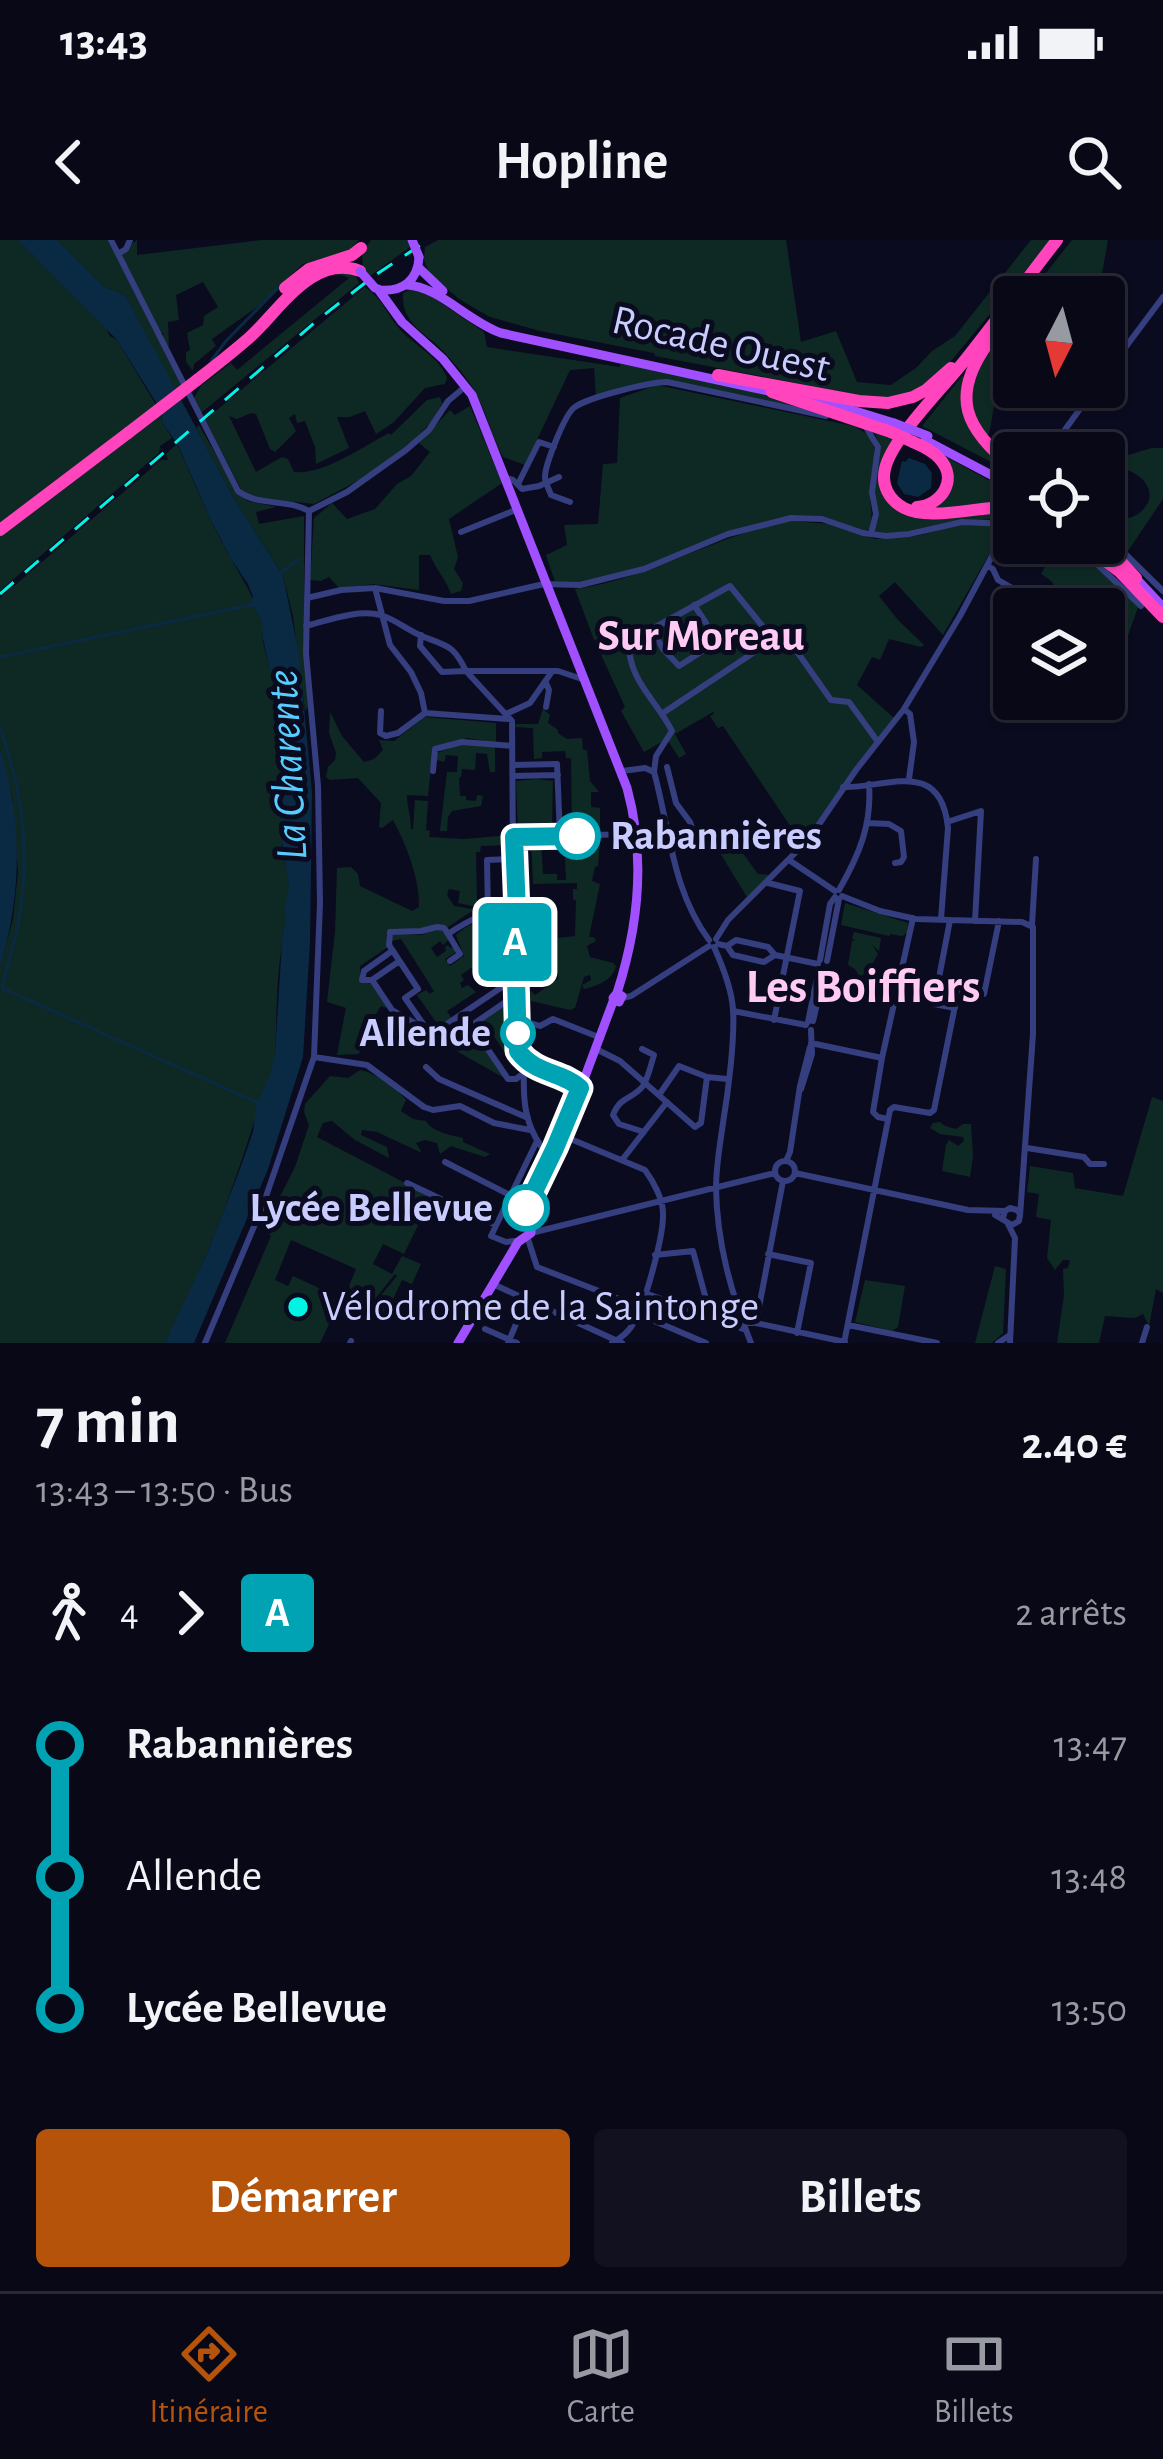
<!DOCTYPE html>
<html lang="fr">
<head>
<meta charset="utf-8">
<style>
  body { margin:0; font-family:"Alegreya Sans",sans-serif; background:#111120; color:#f1f3f6; height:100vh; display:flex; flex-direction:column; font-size:45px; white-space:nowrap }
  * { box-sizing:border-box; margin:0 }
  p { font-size:39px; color:#989aa1 }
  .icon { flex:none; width:66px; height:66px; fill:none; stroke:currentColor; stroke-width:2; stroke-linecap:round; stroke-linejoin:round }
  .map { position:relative; height:1103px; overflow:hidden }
  .drawer { display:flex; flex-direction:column; background:#080817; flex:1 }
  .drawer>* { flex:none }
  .badge { padding:0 24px; border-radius:9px; font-size:42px; line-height:78px }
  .needle { width:78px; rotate:186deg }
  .buttons { position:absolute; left:993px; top:36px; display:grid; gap:24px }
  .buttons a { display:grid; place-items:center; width:132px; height:132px; border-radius:12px; background:#080817; box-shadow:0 3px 9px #0004,0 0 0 3px #292936; font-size:60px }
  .map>.badge { position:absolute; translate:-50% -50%; box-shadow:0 0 0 6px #fff }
  .legs { display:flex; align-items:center; gap:18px; height:132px; padding:0 36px; font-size:39px }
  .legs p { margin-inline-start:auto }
  .summary { display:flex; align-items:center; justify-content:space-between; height:204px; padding:0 36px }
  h1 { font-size:66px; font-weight:700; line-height:90px }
  .button { display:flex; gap:24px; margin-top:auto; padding:24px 36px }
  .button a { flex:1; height:138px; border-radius:12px; background:#b45309; color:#fff; font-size:48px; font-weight:700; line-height:138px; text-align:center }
  .button a+a { background:#111120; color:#f1f3f6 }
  ul { padding:0 36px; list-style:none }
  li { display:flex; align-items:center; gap:42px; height:132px; font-size:45px }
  li i { display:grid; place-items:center; width:18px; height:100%; margin:0 15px; background:currentColor }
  li i::after { content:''; width:30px; height:30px; margin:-15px; border:9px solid; border-radius:50%; background:#080817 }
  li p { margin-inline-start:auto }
  li:first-child i { background:linear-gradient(#0000 50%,currentColor 0) }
  li:last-child i { background:linear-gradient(currentColor 50%,#0000 0) }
  .status { display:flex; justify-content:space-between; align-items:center; height:84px; padding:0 60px; background:#080817; direction:ltr }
  .status svg { height:33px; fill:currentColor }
  header { display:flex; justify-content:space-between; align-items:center; height:156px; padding:0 36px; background:#080817; font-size:54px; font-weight:700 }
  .menu { display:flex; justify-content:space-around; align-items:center; height:168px; border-top:3px solid #292936; background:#080817; font-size:33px; color:#989aa1 }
  .menu a { display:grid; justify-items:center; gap:6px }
  .menu .on { color:#b45309 }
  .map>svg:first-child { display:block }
  .green { fill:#0e2923 }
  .water { fill:#0a2a44 }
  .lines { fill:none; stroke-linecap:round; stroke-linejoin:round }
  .stream { stroke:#0a2a44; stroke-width:3 }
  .minor { stroke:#353e7f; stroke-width:6 }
  .major { stroke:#a050ff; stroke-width:9 }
  .highway { stroke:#ff44bd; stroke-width:12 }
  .rail { stroke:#00f4e4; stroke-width:3; stroke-dasharray:18 15; stroke-linecap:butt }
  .major-bridge { stroke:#a050ff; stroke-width:9 }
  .highway-bridge { stroke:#ff44bd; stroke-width:12 }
  .line-1-casing { stroke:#fff; stroke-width:27 }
  .line-1 { stroke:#00a3b4; stroke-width:18 }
  .stop-1-dot { fill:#fff; stroke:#00a3b4; stroke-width:6 }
  .poi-dot { fill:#00f4e4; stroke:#0b0b1f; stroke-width:4.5 }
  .labels { text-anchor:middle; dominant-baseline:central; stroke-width:10; stroke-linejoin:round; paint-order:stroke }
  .street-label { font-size:42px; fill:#c9ccff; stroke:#0b0b1f }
  .stop-label { font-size:42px; font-weight:bold; fill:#c9ccff; stroke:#0b0b1f; text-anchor:end }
  .poi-label { font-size:42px; fill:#c9ccff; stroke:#0b0b1f; text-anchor:start }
  .neighbourhood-label { font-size:45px; font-weight:bold; fill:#ffcbf5; stroke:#0b0b1f }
  .water-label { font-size:45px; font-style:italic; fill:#57cdff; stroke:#0b0b1f }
  .quarter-label { font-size:48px; font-weight:bold; fill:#ffcbf5; stroke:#0b0b1f }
</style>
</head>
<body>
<div class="status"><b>13:43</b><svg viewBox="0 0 49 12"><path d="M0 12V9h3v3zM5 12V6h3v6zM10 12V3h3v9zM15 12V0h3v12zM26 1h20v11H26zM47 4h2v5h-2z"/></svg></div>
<header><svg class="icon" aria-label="back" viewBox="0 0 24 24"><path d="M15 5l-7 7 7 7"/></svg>Hopline<svg class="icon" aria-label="search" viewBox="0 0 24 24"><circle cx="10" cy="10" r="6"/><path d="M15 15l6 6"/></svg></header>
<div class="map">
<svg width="1163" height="1103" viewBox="0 0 1163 1103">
  <rect width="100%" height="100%" fill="#0b0b1f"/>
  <path class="green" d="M0 0H18L106 88 110 96 117 100 156 165 0 285Z
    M57 0H110L118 14 137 0V15L262 0H359L348 11 303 24 257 67 212 99 216 106 194 124 193 131 186 122V112L190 110 187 93 203 85 204 76 218 67 203 42 176 55 179 80 168 82 169 107 164 101 163 93H159L183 147 176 153 125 55 104 47Z
    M371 0H407L410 7 370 36 363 31 362 13Z
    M438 0H786L801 102 836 91 857 142 891 145 916 128 932 111 955 96 1031 0H1051L937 138 914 153 886 160 655 116 654 113 540 91 490 77 459 59 429 33 424 20 425 7Z
    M1072 0H1108L1098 57H1027Z
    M344 32 354 33 359 43 201 173 194 158 201 146 231 123 237 130 349 38 341 35 333 36Z
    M365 47C384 61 384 70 398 87 413 106 439 115 447 138L445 144 425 148 394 182 376 194 365 171 350 177H337L349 208 316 224 315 207 305 181 297 183 295 174 289 178 296 191 275 212 270 209 256 174 251 173 237 179 229 176 256 232 282 217 288 219 294 232C324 235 362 207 389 193L391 195 427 160 440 157 442 163 432 181 412 202 363 238 314 264 256 258 242 251 205 180Z
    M412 49 428 54 484 92 487 107 620 127V124L719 142 825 173 665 140 596 157 594 128 570 130 525 225 503 217C491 196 486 169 473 148 465 135 453 122 443 111 425 92 401 84 403 53Z
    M1014 73V131C988 152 997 175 986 202L968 159 986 110Z
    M962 136 966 138V175L1014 231V234L922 186Z
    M657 145 853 186C887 200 871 221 870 248 869 263 874 274 870 289L864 291 834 281 775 279 671 318 596 341 556 345 546 315 567 305 564 285 598 284 603 224 617 223 620 158Z
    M470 166 502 243 449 279 458 317 454 329 463 343 461 351 451 354C446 339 436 330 430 315H419V350L373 344 340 349 329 337 321 341 310 340 314 278 332 263 347 279 375 269 397 244 411 236 430 212 419 203 450 170 455 175Z
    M161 172 162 182 172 198 160 206 159 213 0 351V296Z
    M199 185 239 255 248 261 276 267 256 272 259 284 304 276V371L308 467 305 471 293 376 283 336 233 257 196 188Z
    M873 190 898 199 884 223 889 264 974 272 1011 273 1001 279 953 281 894 294 875 292C874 278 873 264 874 250 876 228 886 211 873 190Z
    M177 204C192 237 205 270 222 302 236 330 254 354 262 382 264 388 262 395 263 401 266 419 274 436 275 454 280 501 284 551 282 598 281 616 290 634 289 652 287 670 285 687 282 705 276 740 277 779 275 814 274 832 264 849 259 866 234 947 205 1028 165 1103H0V727L13 679 18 632 12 556 0 509V358L161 220H168L166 214Z
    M1152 208H1163V259L1128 311 1104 290V280L1107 284C1117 281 1130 279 1138 274 1163 256 1143 232 1122 229L1123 238H1120L1117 231 1104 235V222Z
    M941 214 1014 254V265L933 271 932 267 944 257Z
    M793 281 829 284 875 299 917 296 958 285H997L1003 290 943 395 895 342 879 356 898 380 924 405 921 407 889 399 880 420 872 417 857 445 894 478 809 599 801 602 723 486 718 488 710 476 714 474 713 472 675 494 686 514 679 518 667 499 644 512 621 471 625 467 593 397 575 349C652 339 717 293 793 281Z
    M1035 303C1044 303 1055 302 1064 305 1093 317 1116 345 1138 367L1122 413 1104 450V369H1052C1059 353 1058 343 1041 334L1053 313Z
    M543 469 550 475 548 483 558 490V493L567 499 582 498 583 510H587L590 541 599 552H591V567L600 568V590H572L571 518H566L565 511 542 512V518L534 519 533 488 515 487 516 484H538Z
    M330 472 342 496 364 522 374 519 383 510 379 500 394 501 425 477 496 483V503L467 498 433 509 428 556 407 555C407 567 411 577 411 589H413L415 560 428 561 426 590 430 591 429 597 464 599 510 595 509 616H503L502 611H506L505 605 481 606 480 612H476L477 665 484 666 482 670 479 672 477 667 458 663 460 651 449 649 447 655 454 666 472 669V671L448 687 449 691 436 684 423 689 391 690 386 695 388 707 360 726V740L371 744 387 768 381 766 373 779 377 792 358 814 337 815 346 768 327 762 335 692 337 628 351 627 358 634 360 646 412 671 419 667C420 639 406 604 393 580L382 588 379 587 381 563 358 538 330 540 326 537 328 527 335 520 336 513 329 493Z
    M462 504 495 506V532H490L487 514 476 513 475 530 462 529 461 537 459 538 460 556H466V560L476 561 477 555 483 556 481 566 452 571 448 577 447 591H440L447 532H457L458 516 446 515 444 522 437 520V513Z
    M536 539 553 541 552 591H518L516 541Z
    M749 578 759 581 762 591 758 595 751 594 748 601 742 599 739 608 758 634 769 635 747 657 717 608 727 603 731 606 741 591 744 579Z
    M564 599 600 600 598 626 595 627 592 641 600 644 589 697H594L596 701 587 706 590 717 613 723 616 726C613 740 597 746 584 749L582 745 591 740 590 735 584 737 575 768 570 770 527 760 526 753 531 751 535 755 558 739V698L575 696 576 661 573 659V649H577V643L533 644 531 600H541L543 634H557V640H566Z
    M845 663 908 683 907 693 902 696 890 694 889 696 841 685Z
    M506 678 500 680V707L461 735 464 740 460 743 462 748 468 745 476 752 447 771 452 779 434 790 432 787 436 782 417 755 426 750 430 754 434 751 401 699 391 701 393 693 421 695 437 689 442 691 449 699 443 705 440 701 431 708 437 717 446 711 445 707 448 705 450 708 453 707 456 712 445 719 450 726 464 716 456 695C472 681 485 679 506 678Z
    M854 692 881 698 879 711 872 705 878 714 869 730 860 737 855 729 848 725 852 701 856 700 852 699Z
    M507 762 514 765V811L524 826 523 831H518L481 778Z
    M462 777 464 778 506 839 430 796Z
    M360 830C376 833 395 847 406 860L401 871 413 879 426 881C432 892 451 895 463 898V902L490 914 485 917 451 906 440 914 437 903 425 900 416 903 422 913 377 892 362 890 361 895 387 907 389 918 355 900 332 881 323 883 317 897 432 957 404 1014 383 1004 373 1024 392 1034 402 1016 421 1024 412 1044 402 1040 384 1078 368 1071 397 1036 395 1034 363 1074 349 1046 356 1029 291 1000 275 1040 288 1046 293 1036 332 1054 331 1058 337 1061 333 1076 320 1103H225L271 996 268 993 270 976 295 927 309 885 304 872 305 864 330 836 348 838Z
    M1152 857 1163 861V1053L1156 1049 1149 1086 1143 1074 1135 1078 1105 1076 1099 1103H1057L1064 1055 1063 1029 1068 1028 1070 1020H1063L1055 1030 1047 1018 1051 980 1036 977 1039 954 1027 952 1030 926 1073 933 1075 948 1123 956Z
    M940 882 945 886 956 889 963 884H971L973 916 970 937 942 931 946 905 949 900 958 906 964 901 963 897 940 894 930 888 933 883Z
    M995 1026 1006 1029 1003 1093 992 1103H975Z
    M865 1040 905 1046 898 1087 892 1091 855 1082Z"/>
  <path class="water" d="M18 0H57L104 47 125 55 233 257 283 336 299 414 312 553 310 703 303 817 268 929 194 1103H165L206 1016 237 937 253 892 256 866 271 832 275 813 282 703 286 676 284 671 289 648 281 595 284 586 281 576 283 546 275 452 263 399 262 382 254 367 249 366 253 357 248 344 231 319 209 276 178 205 162 182V172L117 100Z
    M909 218 925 224 932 233 931 248 918 257 904 254 897 243 902 221 905 222Z
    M0 509C23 581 22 655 0 727Z"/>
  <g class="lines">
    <path class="stream" d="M211 121 226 101 282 44
      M281 333 299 319
      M0 417 251 365
      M0 488C23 551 31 617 18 684 14 706 6 728 2 748L260 864"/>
    <path class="minor" d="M111 0 238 251C259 267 286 258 309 271
      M118 14 126 9 130 0
      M1104 136 1163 57
      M867 189 878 207 872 252 876 274 871 294
      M1048 213 1096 147
      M506 238 513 240 522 249 539 246 559 237
      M518 244 539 202 554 207
      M570 262 551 255C549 249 545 243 545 237 545 225 565 173 575 167 589 157 650 142 667 142L826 176
      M309 271 347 252 406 210 429 190 448 161 466 146
      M461 292 518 269
      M1104 293 1163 351
      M1065 303 1097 324 1141 366
      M988 326 993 329 998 340 1031 359 1042 352 1052 353 1053 360 1045 369
      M375 348 390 405 411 432 421 453 425 473
      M307 358 341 350 375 348 444 361H469L544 344 580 345 644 329 728 294 791 278 822 279 863 293 886 296 909 294 962 282 1010 284
      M306 386C329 380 358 369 381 375 396 380 409 391 424 397 448 406 454 406 466 431H558L582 439
      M652 389 663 409 679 426 715 403 706 383 694 365
      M421 395 420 406 442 432 466 431 512 481 513 619 518 697 515 700
      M546 467 549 450 546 443
      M904 469 910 474 914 502 909 539
      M381 471 380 493 386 496 398 493 425 473 508 479
      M663 473 780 395 786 396 831 460 849 462 878 502
      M506 474 530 463 551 433
      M513 525 557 524 560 596
      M667 527 676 563 690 582 696 598 688 606 671 609
      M433 531 435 509 462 502 512 506
      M622 531 645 528 654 532C670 590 672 650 709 700
      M654 532 656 516 672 491C657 461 632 444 629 409L652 389 730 346 773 399
      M513 536 558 535
      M843 547C884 549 941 516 948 588L941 679
      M947 582 981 571 975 681
      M868 583 889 584 901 591 904 617 901 622 895 623
      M515 597 634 594
      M789 620 835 651
      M768 643 800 651 774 780
      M839 650C859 615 872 585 869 544
      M515 654 512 657 518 811 529 825 580 845
      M842 656 880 671 916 679 1022 682 1033 687V794L1020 976
      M488 673 487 620 513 619
      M950 680 934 764 955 768
      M1032 685 1036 619
      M716 699 728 680 809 599 856 530 904 469 960 376 1014 275
      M718 704 727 706 736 700 768 707 775 715 818 724
      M727 706 733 715 764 722 775 715
      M714 707C723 727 732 749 733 770 735 799 728 853 723 883 720 905 716 926 716 948 717 1003 731 1053 751 1103
      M392 711 364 731 362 740H372L392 770 425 789
      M820 720 830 664 835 657
      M450 721 460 714 448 694C472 678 482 673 511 673
      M827 721 839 659
      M372 740 398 722
      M937 747 984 754 999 681
      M622 758 631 756 709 706
      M733 771 806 785
      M464 774 508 839H516L524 833
      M517 779 540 786 553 779 601 798
      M813 781 825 730
      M808 782 819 728
      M472 785 517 754
      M428 791 405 758 418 749 389 705 390 692 421 691 437 687 444 688 448 694
      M429 791 435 792 517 737
      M811 803 882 818 873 872 878 877 888 879
      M642 809 654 815C651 825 648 838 643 846 632 860 621 855 613 875L619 884 644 892
      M600 811 620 821 695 887 701 883 707 837
      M314 817 367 825 424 867 433 870 460 866 494 883 530 890
      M882 818 913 678
      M426 827 439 839 528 878
      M524 833C523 860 525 884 541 906
      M801 849 812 814 811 790
      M659 855 679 826 707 837 727 839
      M561 895 645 930C653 941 663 959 663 973 664 995 645 1065 633 1084 628 1093 621 1098 612 1103
      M1027 908 1084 917 1090 924H1104
      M622 920 667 862
      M775 931a10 10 0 1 1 20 0a10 10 0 1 1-20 0Z
      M786 921 790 912 800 846 810 807
      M445 922 510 955
      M795 933 968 970 1005 971
      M407 943 496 985
      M995 975 1012 985 1019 981 1020 974 1017 970 1010 968 1005 971 1003 978
      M1008 984 1015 998 1010 1103
      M531 993 775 933
      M527 996 537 1027 640 1067
      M514 1001 506 1002 491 996 537 901
      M768 1014 811 1023 797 1093
      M655 1015 693 1011 707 1063 702 1074
      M495 1045 622 1103
      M645 1053 746 1090
      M638 1074 706 1103
      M744 1083H756L845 1102
      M756 1083 783 941
      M848 1085 937 1103
      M485 1089 517 1103
      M205 1103 263 965 314 817 320 663 318 546 306 413 309 271
      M350 1103 351 1101
      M508 1103 527 1058
      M844 1103 890 870 894 867 930 873 934 870 958 751
      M998 1103 1010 1095
      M1142 1103 1147 1087"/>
    <path class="major" d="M419 28 443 51
      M406 45C439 46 467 81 501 93L777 153
      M378 49 402 82 443 119 472 155 627 548C646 617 639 685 617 753L622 756 619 762 613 758 617 753
      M380 50C403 52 418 40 419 17
      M813 158 894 183
      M925 200 1014 247
      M1133 335 1163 367
      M583 842 614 759
      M458 1103 518 1002 531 993V976L586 850"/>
    <path class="highway" d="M285 48 309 29 352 15 361 8
      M989 102C949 156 965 190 1014 228
      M718 135 859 161 888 163 913 157 926 150 951 128
      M197 140C215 126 233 112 250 97 279 71 313 13 360 31
      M772 152 891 192
      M913 202C922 206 932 210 939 218 959 239 942 265 917 267
      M1014 267C982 265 931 282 904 268 889 260 881 245 885 229 891 200 941 150 961 125 994 84 1025 41 1057 0
      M0 290 128 193
      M1082 303 1120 332 1163 377
      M1104 303 1136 338"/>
    <path class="rail" d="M0 354 320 78 374 36 428 0"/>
    <path class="major-bridge" d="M412 0 419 17
      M360 31 375 48
      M894 183 928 196"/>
    <path class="highway-bridge" d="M891 192 913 202
      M128 193 197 140"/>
  </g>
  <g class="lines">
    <defs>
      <path id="line-1" d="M526 968 555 908 580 848C561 831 536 835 518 811L515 701 518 697 514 597 577 596"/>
    </defs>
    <use href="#line-1" class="line-1-casing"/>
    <use href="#line-1" class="line-1"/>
  </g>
  <g class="stop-1-dot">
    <circle cx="577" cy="596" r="21"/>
    <circle cx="518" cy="793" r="15"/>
    <circle cx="526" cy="968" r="21"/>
  </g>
  <circle class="poi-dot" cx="298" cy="1067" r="12"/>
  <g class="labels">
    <g class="street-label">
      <text transform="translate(721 104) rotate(13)">Rocade Ouest</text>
    </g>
    <g class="stop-label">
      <text x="610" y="596" text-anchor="start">Rabannières</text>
      <text x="491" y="793">Allende</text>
      <text x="493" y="968">Lycée Bellevue</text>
    </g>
    <g class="poi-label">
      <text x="322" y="1067">Vélodrome de la Saintonge</text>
    </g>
    <g class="neighbourhood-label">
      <text x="701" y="396">Sur Moreau</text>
    </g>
    <g class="water-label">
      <text transform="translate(288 525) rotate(-93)">La Charente</text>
    </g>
    <g class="quarter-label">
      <text x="863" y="748">Les Boiffiers</text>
    </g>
  </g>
</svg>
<div class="buttons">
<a><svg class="needle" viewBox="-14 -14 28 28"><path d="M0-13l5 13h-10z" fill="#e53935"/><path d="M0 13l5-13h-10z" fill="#989aa1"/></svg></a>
<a><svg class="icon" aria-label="locate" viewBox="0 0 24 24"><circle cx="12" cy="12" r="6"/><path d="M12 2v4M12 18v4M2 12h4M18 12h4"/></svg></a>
<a><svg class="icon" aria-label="layers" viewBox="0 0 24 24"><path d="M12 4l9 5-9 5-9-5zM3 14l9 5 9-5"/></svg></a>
</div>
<b class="badge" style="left:515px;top:702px;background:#00a3b4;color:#fff">A</b>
</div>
<section class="drawer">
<div class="summary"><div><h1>7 min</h1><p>13:43 – 13:50 · Bus</p></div><b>2.40 €</b></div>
<div class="legs"><svg class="icon" aria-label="walk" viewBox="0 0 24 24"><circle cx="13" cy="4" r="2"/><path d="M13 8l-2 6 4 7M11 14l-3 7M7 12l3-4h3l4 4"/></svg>4<svg class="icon" aria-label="forward" viewBox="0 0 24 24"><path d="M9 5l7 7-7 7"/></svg><b class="badge" style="background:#00a3b4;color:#fff">A</b><p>2 arrêts</p></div>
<ul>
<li><i style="color:#00a3b4"></i><b>Rabannières</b><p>13:47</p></li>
<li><i style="color:#00a3b4"></i><span>Allende</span><p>13:48</p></li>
<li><i style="color:#00a3b4"></i><b>Lycée Bellevue</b><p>13:50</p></li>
</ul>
<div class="button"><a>Démarrer</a><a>Billets</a></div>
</section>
<nav class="menu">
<a class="on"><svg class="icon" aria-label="directions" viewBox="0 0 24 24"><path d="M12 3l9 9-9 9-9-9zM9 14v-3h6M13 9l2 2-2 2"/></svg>Itinéraire</a>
<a><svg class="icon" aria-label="map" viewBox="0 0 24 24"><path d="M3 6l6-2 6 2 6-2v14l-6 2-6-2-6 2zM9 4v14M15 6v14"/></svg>Carte</a>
<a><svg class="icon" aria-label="tickets" viewBox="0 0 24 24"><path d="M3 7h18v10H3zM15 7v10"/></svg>Billets</a>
</nav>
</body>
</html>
